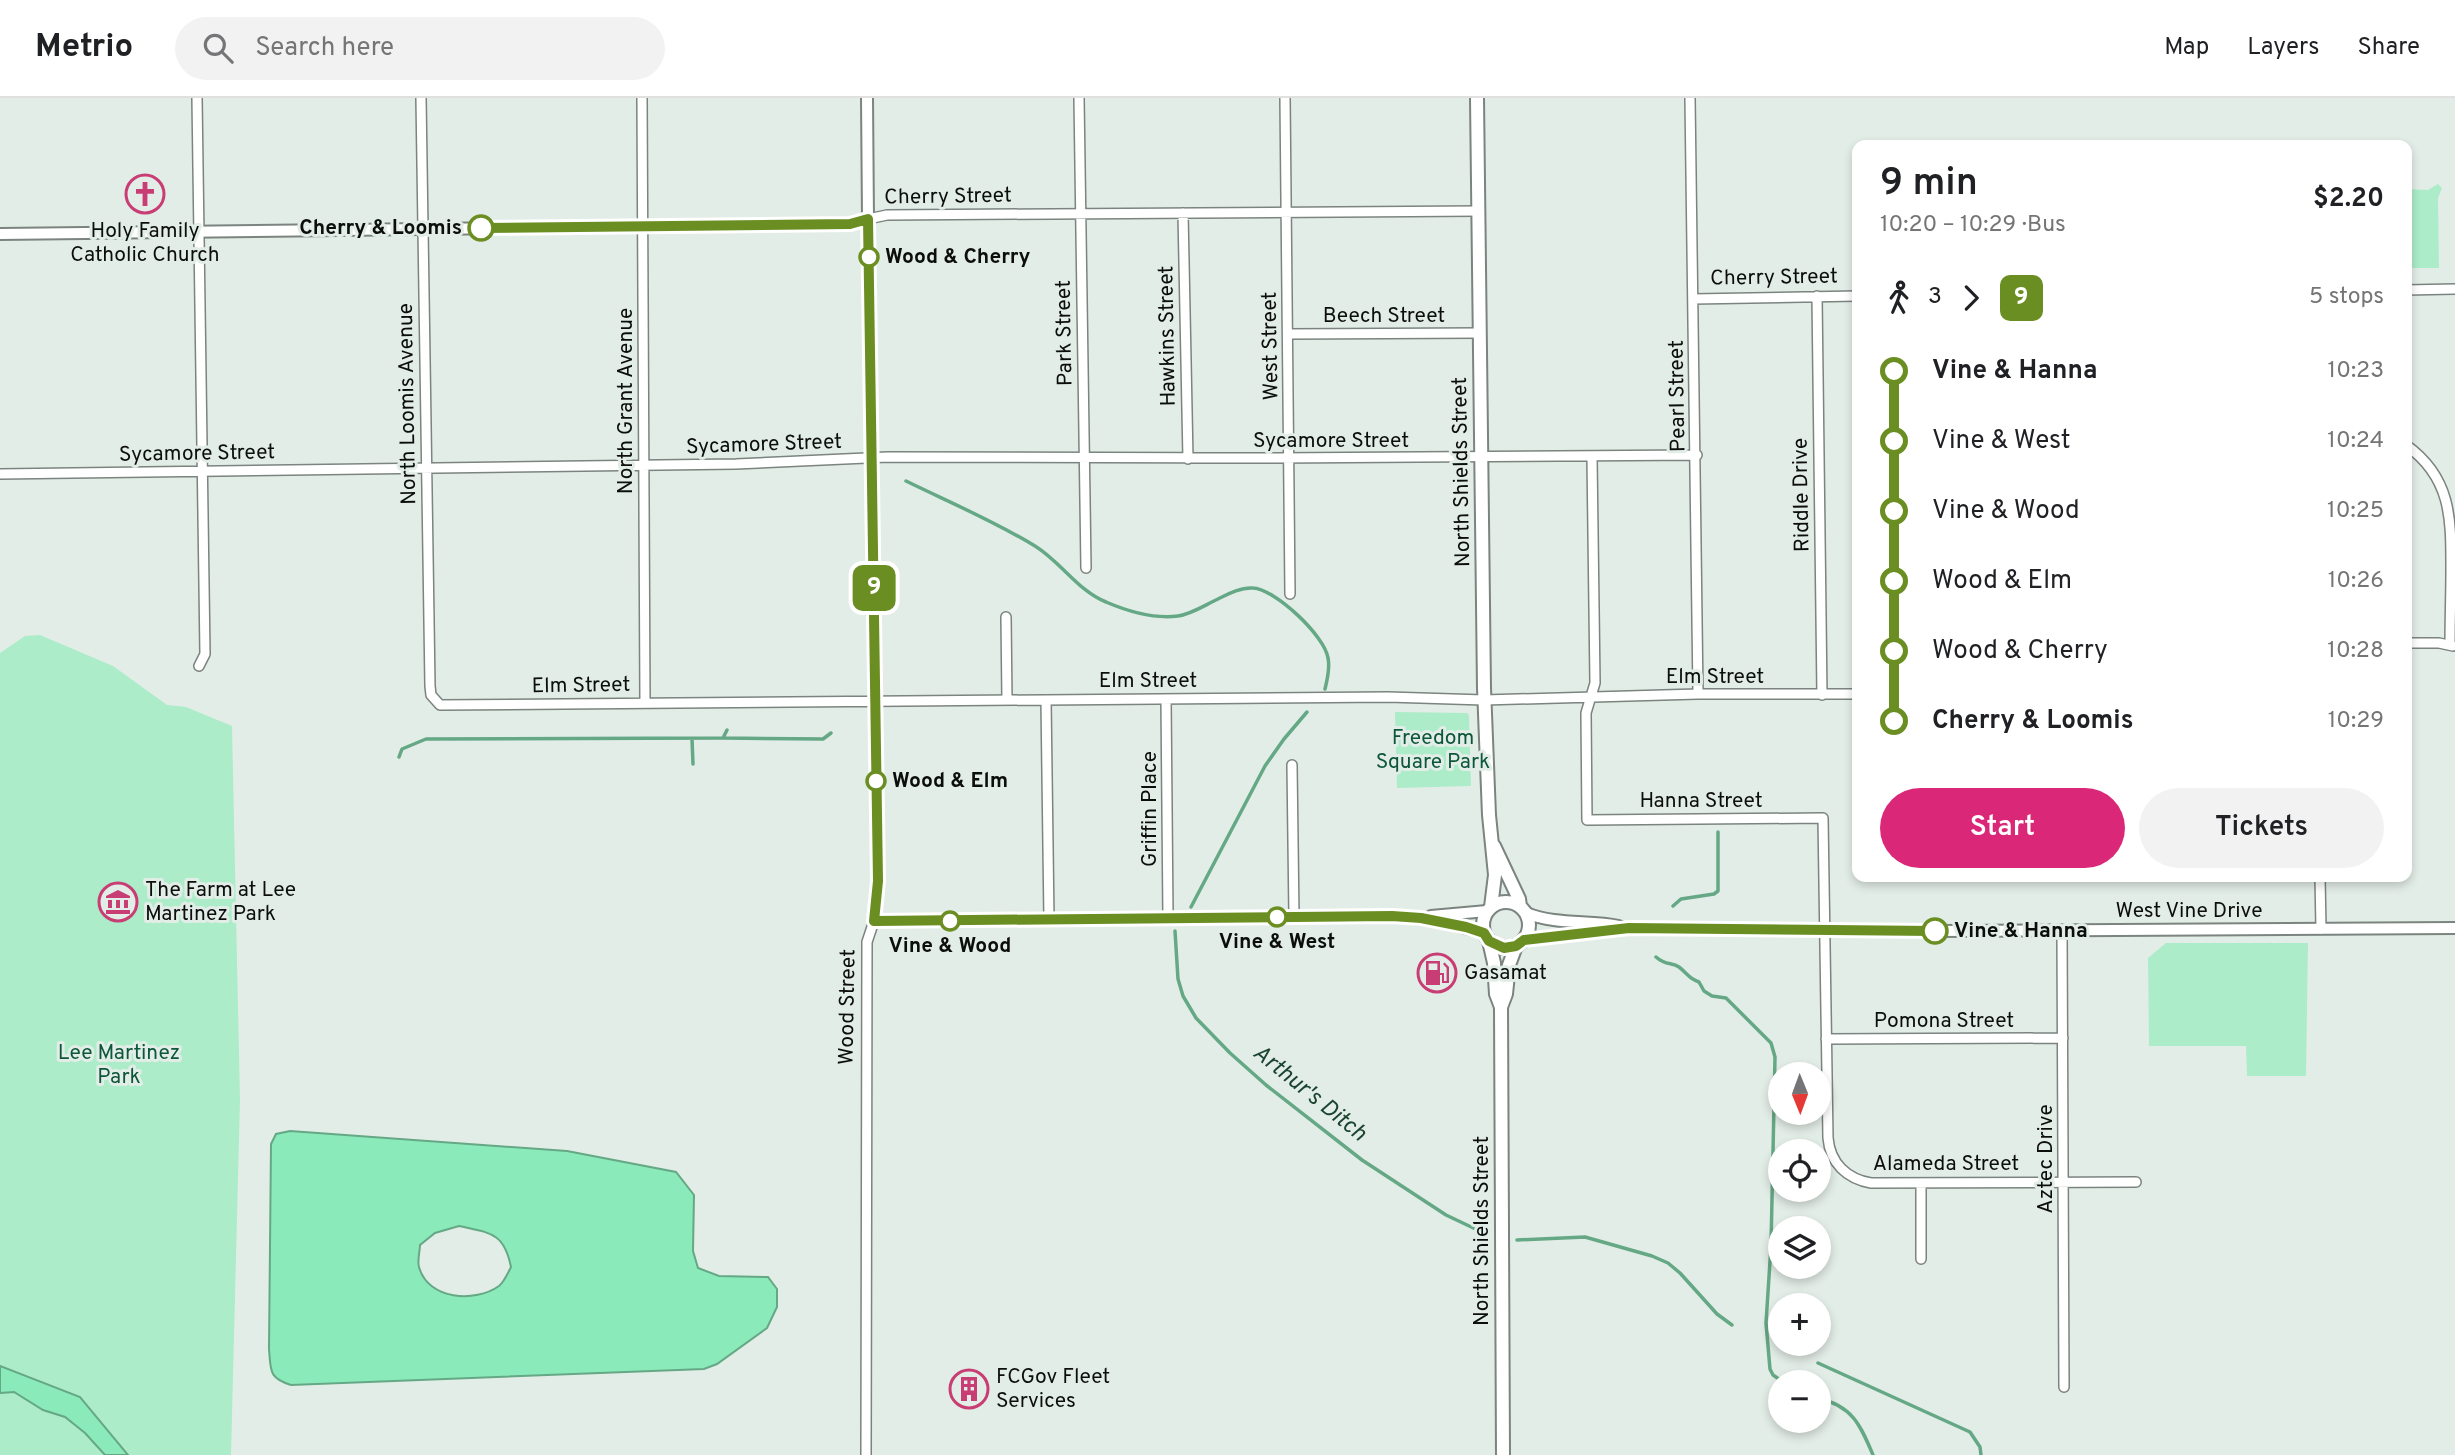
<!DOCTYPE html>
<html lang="en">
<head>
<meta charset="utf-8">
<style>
  body { margin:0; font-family:Overpass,sans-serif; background:#f2f2f2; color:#202124; height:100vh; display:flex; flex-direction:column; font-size:26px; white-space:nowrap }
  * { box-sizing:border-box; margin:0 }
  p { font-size:23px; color:#757577 }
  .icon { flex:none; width:38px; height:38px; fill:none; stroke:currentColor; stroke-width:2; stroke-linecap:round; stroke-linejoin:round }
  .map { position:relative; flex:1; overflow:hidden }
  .drawer { position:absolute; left:1852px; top:42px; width:560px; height:742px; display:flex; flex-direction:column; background:#fff; border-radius:14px; box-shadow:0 4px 10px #0003 }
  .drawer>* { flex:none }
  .badge { padding:0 14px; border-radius:10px; font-size:24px; line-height:46px }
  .needle { width:46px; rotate:179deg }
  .fabs { position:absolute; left:1768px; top:964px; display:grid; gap:14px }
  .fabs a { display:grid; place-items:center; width:63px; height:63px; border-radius:50%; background:#fff; box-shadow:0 4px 10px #0003; font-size:35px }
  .map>.badge { position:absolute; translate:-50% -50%; box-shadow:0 0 0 4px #fff }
  .legs { display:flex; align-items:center; gap:10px; height:77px; padding:0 28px; font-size:23px }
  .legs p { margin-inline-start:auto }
  .overview { display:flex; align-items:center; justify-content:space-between; height:119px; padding:0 28px }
  h1 { font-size:38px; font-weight:600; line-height:52px }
  .primary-button { display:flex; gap:14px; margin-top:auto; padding:14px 28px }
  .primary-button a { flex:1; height:80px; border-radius:42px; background:#db2777; color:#fff; font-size:28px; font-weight:600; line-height:80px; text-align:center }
  .primary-button a+a { background:#f2f2f2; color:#202124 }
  ul { padding:0 28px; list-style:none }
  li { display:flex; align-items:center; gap:24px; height:70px; font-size:26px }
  li i { display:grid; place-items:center; width:10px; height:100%; margin:0 9px; background:currentColor }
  li i::after { content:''; width:18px; height:18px; margin:-9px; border:5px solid; border-radius:50%; background:#fff }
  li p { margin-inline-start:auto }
  li:first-child i { background:linear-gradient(#0000 50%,currentColor 0) }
  li:last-child i { background:linear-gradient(currentColor 50%,#0000 0) }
  header { display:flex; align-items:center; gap:42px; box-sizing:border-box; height:98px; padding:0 35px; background:#fff; border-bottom:2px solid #e0e0e0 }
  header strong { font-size:33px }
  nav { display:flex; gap:38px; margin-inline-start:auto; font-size:24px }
  .search { width:490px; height:63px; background:#f2f2f2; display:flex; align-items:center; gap:18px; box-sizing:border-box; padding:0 24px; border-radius:38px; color:#757577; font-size:26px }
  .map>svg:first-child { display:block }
  .green { fill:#acecc9 }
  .water { fill:#8beab9; stroke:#65a885; stroke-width:2; fill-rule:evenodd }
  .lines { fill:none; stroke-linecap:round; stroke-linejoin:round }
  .stream { stroke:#65a885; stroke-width:3.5 }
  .minor-casing { stroke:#7b847f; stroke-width:12 }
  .tertiary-casing { stroke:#7b847f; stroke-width:14 }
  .secondary-casing { stroke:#7b847f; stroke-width:16 }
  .minor { stroke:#fff; stroke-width:9 }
  .tertiary { stroke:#fff; stroke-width:10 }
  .secondary { stroke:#fff; stroke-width:12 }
  .line-1-casing { stroke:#fff; stroke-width:16 }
  .line-1 { stroke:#6b8e23; stroke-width:10 }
  .stop-1-dot { fill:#fff; stroke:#6b8e23; stroke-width:3.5 }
  .labels { text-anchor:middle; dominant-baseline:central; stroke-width:6; stroke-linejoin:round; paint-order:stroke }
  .street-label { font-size:21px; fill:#0b0e0c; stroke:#e3ede7 }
  .stop-label { font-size:21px; font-weight:bold; fill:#0b0e0c; stroke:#e3ede7; text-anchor:start }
  .poi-label { font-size:21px; fill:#0b0e0c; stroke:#e3ede7; text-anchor:start }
  .park-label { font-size:21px; fill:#0c5739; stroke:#e3ede7 }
  .water-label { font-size:23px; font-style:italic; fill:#1b4430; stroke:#e3ede7 }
</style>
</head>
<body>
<header>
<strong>Metrio</strong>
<div class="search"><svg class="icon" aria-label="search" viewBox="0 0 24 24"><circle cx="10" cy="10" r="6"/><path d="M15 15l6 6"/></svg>Search here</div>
<nav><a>Map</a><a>Layers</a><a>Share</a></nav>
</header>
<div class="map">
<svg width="2455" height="1357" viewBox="0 0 2455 1357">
  <rect width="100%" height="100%" fill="#e3ede7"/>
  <path class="green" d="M2438 86 2442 90 2438 100 2439 170H2409L2406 91 2428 92Z
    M40 537 113 568 167 607 186 609 232 628 240 1002 231 1357H128L80 1299 0 1268V555L25 538Z
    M1395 614 1467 615 1469 617 1471 688 1397 690Z
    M2166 845H2308L2306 978H2247L2246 948H2149L2148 860Z
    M14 1294 43 1312 65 1319 85 1335 105 1357H0V1295Z"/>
  <path class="water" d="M290 1033 567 1053 676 1074 694 1097 693 1153 698 1170 719 1178 768 1179 777 1191V1209L767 1230 717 1266 704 1271 291 1287C268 1280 271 1272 269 1251L271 1046 276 1036ZM459 1128C490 1135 504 1134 511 1169 508 1175 504 1184 499 1188 475 1205 428 1202 419 1169 417 1163 420 1153 420 1147L435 1135Z
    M0 1268 80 1299 128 1357H105L85 1335 65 1319 43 1312 14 1294 0 1295Z"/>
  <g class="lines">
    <path class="stream" d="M906 383C949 404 994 423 1035 448 1061 464 1078 493 1106 504 1127 513 1155 521 1178 518 1192 516 1205 507 1218 501 1228 496 1241 489 1253 490 1275 491 1325 538 1328 560 1330 569 1327 583 1325 591
      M724 640 823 641 831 635
      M692 641 693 666
      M399 659 402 651 426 641 723 640 727 632
      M1673 808 1681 801 1714 796 1718 793V734
      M1191 809 1265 668 1284 641 1307 614
      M1175 833 1178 881 1183 898 1196 920 1230 955 1266 987 1362 1062 1446 1117 1486 1136
      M1656 859C1666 868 1672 864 1679 869 1687 875 1689 881 1699 884L1704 893 1712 898 1726 900 1771 945 1775 959 1771 1148 1766 1225 1770 1271 1773 1277 1783 1284
      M1517 1142 1585 1139 1652 1158 1668 1165 1680 1175 1717 1216 1732 1227
      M1818 1265 1970 1334 1980 1349 1981 1357
      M1818 1300C1852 1308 1860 1326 1873 1357"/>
    <defs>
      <path id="minor" d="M197 0 205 556 199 568
        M421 0 430 588 431 597 440 607 1388 599 1484 602 1698 596H1857
        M642 0 645 605
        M1079 0 1086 470
        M1285 0 1290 496
        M1690 0 1698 596
        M1183 115 1188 361
        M2406 192 2455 191
        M1817 198 1822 597
        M1693 201 1857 198
        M1289 236 1480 235
        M2406 347C2452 380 2451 421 2451 472 2451 497 2450 522 2450 547
        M1592 359 1595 585 1586 615 1587 722 1823 720 1828 1040C1830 1065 1847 1081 1871 1085L2136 1084
        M0 376 736 366 888 359 1277 360 1697 357
        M1006 519 1007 602
        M2406 545H2439L2453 548
        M1166 601 1168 820
        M1046 602 1049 822
        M1292 667 1294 819
        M2320 779 2321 831
        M2062 833 2064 1289
        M1826 941 2063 940
        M1921 1161V1085
        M866 1357 867 844 874 823 878 783 868 121 887 117 1479 113"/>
      <path id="tertiary" d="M0 136 850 126 868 121 867 0
        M1526 815C1556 827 1588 822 1619 828
        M1431 818 1487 813
        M874 823 1392 818 1436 822 1484 835
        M1524 842 1629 830 1935 833 2455 830"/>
      <path id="secondary" d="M1477 0 1484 590 1489 717 1495 777 1491 809
        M1494 748 1519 801 1520 808
        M1483 827a23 23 0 1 1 46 0a23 23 0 1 1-46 0Z
        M1489 843 1494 865 1496 896 1501 909
        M1503 1357 1501 909 1506 896 1509 867 1516 848"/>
    </defs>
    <use href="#minor" class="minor-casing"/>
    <use href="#tertiary" class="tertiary-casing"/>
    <use href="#secondary" class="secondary-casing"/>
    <use href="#minor" class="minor"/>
    <use href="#tertiary" class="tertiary"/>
    <use href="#secondary" class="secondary"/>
  </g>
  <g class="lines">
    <defs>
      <path id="line-1" d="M481 130 850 126 868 121 878 783 874 823 1392 818 1421 820 1466 829 1484 835 1489 843 1504 850 1516 848 1524 842 1629 830 1935 833"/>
    </defs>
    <use href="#line-1" class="line-1-casing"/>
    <use href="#line-1" class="line-1"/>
  </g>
  <defs>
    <symbol id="church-ring" viewBox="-11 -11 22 22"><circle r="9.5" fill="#e3ede7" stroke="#c83d73" stroke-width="1.5"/><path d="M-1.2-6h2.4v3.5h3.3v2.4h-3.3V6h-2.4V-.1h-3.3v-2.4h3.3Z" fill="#c83d73"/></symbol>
    <symbol id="museum-ring" viewBox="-11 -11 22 22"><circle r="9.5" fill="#e3ede7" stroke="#c83d73" stroke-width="1.5"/><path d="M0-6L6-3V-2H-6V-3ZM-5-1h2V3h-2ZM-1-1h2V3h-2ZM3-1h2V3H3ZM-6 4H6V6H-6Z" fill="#c83d73"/></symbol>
    <symbol id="fuel-ring" viewBox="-11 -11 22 22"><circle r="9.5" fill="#e3ede7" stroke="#c83d73" stroke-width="1.5"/><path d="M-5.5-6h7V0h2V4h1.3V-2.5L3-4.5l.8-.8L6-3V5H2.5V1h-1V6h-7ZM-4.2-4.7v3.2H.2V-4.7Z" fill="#c83d73"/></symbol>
    <symbol id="building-ring" viewBox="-11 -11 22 22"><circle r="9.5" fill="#e3ede7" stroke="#c83d73" stroke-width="1.5"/><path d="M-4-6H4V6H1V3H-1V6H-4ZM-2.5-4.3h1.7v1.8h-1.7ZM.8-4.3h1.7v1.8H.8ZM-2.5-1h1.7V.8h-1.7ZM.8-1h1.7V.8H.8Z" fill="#c83d73"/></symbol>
  </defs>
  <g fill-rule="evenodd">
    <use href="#church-ring" x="123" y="74" width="44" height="44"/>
    <use href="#museum-ring" x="96" y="782" width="44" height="44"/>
    <use href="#fuel-ring" x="1415" y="853" width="44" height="44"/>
    <use href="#building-ring" x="947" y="1269" width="44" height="44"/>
  </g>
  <g class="stop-1-dot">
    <circle cx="481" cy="130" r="12"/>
    <circle cx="869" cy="159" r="9"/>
    <circle cx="876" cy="683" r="9"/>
    <circle cx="1277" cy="819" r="9"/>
    <circle cx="950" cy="823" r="9"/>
    <circle cx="1935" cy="833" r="12"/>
  </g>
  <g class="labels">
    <g class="street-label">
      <text transform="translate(948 99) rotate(-1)">Cherry Street</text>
      <text transform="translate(1774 180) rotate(-1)">Cherry Street</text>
      <text x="1384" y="218">Beech Street</text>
      <text transform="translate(1065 235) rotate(-91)">Park Street</text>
      <text transform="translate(1168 238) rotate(-91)">Hawkins Street</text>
      <text transform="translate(1271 248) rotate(-91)">West Street</text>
      <text transform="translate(1678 298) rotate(-91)">Pearl Street</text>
      <text transform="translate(626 303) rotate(-90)">North Grant Avenue</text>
      <text transform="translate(408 306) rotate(-91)">North Loomis Avenue</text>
      <text x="1331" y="343">Sycamore Street</text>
      <text transform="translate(764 347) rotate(-2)">Sycamore Street</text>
      <text transform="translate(197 356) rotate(-1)">Sycamore Street</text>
      <text transform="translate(1462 374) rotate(-91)">North Shields Street</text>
      <text transform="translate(1802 397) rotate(-91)">Riddle Drive</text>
      <text x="1715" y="579">Elm Street</text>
      <text x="1148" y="583">Elm Street</text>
      <text transform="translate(581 588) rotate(-1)">Elm Street</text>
      <text x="1701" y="703">Hanna Street</text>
      <text transform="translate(1150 711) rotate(-90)">Griffin Place</text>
      <text x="2189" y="813">West Vine Drive</text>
      <text transform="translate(848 909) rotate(-89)">Wood Street</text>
      <text x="1944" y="923">Pomona Street</text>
      <text transform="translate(2046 1061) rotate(-90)">Aztec Drive</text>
      <text x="1946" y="1066">Alameda Street</text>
      <text transform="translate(1482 1133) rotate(-90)">North Shields Street</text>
    </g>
    <g class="stop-label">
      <text x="462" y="130" text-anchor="end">Cherry &amp; Loomis</text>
      <text x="885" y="159">Wood &amp; Cherry</text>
      <text x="892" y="683">Wood &amp; Elm</text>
      <text x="1954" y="833">Vine &amp; Hanna</text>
      <text x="1277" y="844" text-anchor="middle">Vine &amp; West</text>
      <text x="950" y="848" text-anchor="middle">Vine &amp; Wood</text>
    </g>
    <g class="poi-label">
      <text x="145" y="133" text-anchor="middle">Holy Family<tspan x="145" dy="24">Catholic Church</tspan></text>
      <text x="145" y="792">The Farm at Lee<tspan x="145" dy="24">Martinez Park</tspan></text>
      <text x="1464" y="875">Gasamat</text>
      <text x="996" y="1279">FCGov Fleet<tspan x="996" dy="24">Services</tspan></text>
    </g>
    <g class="park-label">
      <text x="1433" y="640">Freedom<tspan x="1433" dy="24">Square Park</tspan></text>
      <text x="119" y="955">Lee Martinez<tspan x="119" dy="24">Park</tspan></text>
    </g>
    <g class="water-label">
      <text transform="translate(1309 996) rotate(39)">Arthur's Ditch</text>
    </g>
  </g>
</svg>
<div class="fabs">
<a><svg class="needle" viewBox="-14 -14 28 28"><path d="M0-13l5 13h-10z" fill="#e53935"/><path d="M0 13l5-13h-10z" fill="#757577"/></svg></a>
<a><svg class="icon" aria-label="locate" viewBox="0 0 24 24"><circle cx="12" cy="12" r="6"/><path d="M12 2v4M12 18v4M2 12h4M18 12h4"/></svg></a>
<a><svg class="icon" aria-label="layers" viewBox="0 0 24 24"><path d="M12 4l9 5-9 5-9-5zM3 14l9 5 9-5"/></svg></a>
<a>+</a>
<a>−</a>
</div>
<b class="badge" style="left:874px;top:490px;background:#6b8e23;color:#fff">9</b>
<section class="drawer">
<div class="overview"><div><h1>9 min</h1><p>10:20 – 10:29 · Bus</p></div><b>$2.20</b></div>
<div class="legs"><svg class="icon" aria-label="walk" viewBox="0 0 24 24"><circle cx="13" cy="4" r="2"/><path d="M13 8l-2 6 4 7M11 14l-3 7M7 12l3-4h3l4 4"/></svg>3<svg class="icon" aria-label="forward" viewBox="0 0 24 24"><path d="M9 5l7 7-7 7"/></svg><b class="badge" style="background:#6b8e23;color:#fff">9</b><p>5 stops</p></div>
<ul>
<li><i style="color:#6b8e23"></i><b>Vine &amp; Hanna</b><p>10:23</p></li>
<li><i style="color:#6b8e23"></i><span>Vine &amp; West</span><p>10:24</p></li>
<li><i style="color:#6b8e23"></i><span>Vine &amp; Wood</span><p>10:25</p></li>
<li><i style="color:#6b8e23"></i><span>Wood &amp; Elm</span><p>10:26</p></li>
<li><i style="color:#6b8e23"></i><span>Wood &amp; Cherry</span><p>10:28</p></li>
<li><i style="color:#6b8e23"></i><b>Cherry &amp; Loomis</b><p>10:29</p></li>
</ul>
<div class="primary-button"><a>Start</a><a>Tickets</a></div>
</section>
</div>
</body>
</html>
